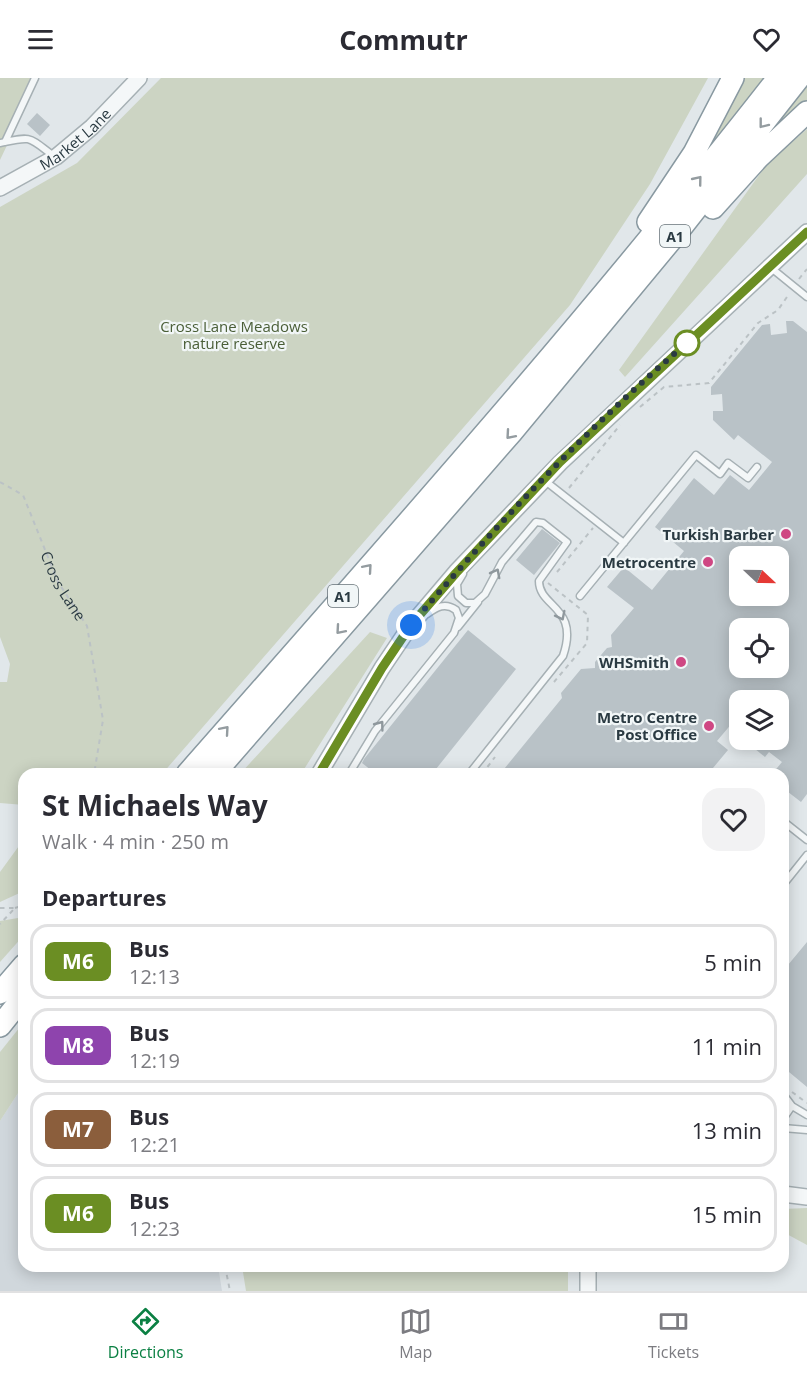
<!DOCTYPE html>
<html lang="en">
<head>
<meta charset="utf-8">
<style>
  body { margin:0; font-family:"Open Sans",sans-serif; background:#f2f2f3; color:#2b2b33; height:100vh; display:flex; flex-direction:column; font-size:22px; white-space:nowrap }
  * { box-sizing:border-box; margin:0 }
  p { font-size:20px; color:#7c7c81 }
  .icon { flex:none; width:33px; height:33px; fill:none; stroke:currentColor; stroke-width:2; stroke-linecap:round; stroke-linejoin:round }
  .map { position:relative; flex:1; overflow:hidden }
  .drawer { position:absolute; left:18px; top:690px; width:771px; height:504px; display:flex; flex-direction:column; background:#fff; border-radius:18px; box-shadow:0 3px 15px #0003 }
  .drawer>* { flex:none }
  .badge { padding:0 12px; border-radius:9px; font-size:21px; line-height:39px }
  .needle { width:39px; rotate:112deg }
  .fabs { position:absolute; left:729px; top:468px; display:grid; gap:12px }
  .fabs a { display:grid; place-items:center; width:60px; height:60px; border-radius:12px; background:#fff; box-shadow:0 3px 15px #0003; font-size:30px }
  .you { position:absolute; width:30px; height:30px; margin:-15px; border:4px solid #fff; border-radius:50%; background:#1a73e8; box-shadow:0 0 0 9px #1a73e833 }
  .map>.badge { position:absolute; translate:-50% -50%; box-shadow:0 0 0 3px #fff }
  h2 { padding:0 24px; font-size:22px; line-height:54px }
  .round { display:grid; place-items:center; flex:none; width:63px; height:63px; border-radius:18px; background:#f2f2f3 }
  .summary { display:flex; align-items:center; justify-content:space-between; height:102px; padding:0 24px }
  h1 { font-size:28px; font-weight:700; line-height:45px }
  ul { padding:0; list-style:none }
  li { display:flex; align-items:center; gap:18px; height:75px; margin:0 12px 9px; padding:0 12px; border:3px solid #e1e1e2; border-radius:18px }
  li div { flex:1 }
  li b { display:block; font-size:22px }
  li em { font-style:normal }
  li .badge { min-width:66px; font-weight:700; text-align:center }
  header { display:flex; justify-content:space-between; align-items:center; height:78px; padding:0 24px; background:#fff; font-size:27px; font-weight:700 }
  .menu { display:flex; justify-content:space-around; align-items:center; height:84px; border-top:2px solid #e1e1e2; background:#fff; font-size:16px; color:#7c7c81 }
  .menu a { display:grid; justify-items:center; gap:3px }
  .menu .selected { color:#0b8043 }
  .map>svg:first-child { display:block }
  .built { fill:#d0d7dc }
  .green { fill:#ccd4c3 }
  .building { fill:#b9c2c7; fill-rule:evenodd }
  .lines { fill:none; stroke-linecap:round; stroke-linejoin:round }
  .service-casing { stroke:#a6b0b4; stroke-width:9 }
  .tertiary-casing { stroke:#a6b0b4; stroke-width:18 }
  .trunk-casing { stroke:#8999a1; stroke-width:24 }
  .path { stroke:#bbc2c5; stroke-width:2; stroke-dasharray:4.5 4.5; stroke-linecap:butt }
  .service { stroke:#f4f7f8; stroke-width:6 }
  .tertiary { stroke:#f4f7f8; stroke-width:15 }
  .trunk { stroke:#fff; stroke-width:21 }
  .oneway { stroke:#949ca0 }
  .oneway2 { stroke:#8f989d }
  .line-casing { stroke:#fff; stroke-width:14 }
  .line { stroke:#6b8e23; stroke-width:9 }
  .walk { stroke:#2a3a42; stroke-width:6; stroke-dasharray:0 10.8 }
  .stop-dot { fill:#fff; stroke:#6b8e23; stroke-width:3 }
  .poi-dot { fill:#cf4783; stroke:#f1f6f7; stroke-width:2 }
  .labels { text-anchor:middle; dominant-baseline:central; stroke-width:4.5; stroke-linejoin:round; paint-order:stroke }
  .shield { fill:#f1f6f7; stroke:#667278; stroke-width:1.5 }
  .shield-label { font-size:14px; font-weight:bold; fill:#2a3a42 }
  .street-label { font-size:15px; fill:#2a3a42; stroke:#f1f6f7 }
  .park-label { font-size:15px; fill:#4a5e37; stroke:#f1f6f7 }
  .poi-label { font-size:15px; font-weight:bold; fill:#2a3a42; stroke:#f1f6f7; text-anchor:end }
</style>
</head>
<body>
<header><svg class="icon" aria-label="menu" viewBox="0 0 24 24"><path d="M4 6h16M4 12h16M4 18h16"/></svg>Commutr<svg class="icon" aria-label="heart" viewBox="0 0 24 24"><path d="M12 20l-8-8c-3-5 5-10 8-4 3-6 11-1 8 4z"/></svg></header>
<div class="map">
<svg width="807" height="1213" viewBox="0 0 807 1213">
  <rect width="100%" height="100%" fill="#e1e7ea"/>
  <path class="built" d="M24 1006V1188H218L222 1213H0V1043Z"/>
  <path class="green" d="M0 0H39L0 82Z
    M161 0H708L650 106 570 227 162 696H24V727L0 725V604H7L10 586 0 559V129L77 85Z
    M742 0H765L683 112Z
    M807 6V25L755 72Z
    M807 51V96L625 299 619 292 767 86Z
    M370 554 387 560 301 696H240Z
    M24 761V813L0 824V794Z
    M24 839V857L0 884V843Z
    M24 944V1006L0 1043V974Z
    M807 1130V1167L783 1154V1131Z
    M242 1188H568V1213H246Z"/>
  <path class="building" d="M37 35 50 47 40 58 27 46Z
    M786 243H793L807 254V716L801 724 783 710V696H772L782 684 769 674 765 679 744 662H778V622H740V650L733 644 717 663 728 672 708 696H500L562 620 561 615 581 591 595 590V584L607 570 612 569 611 557 634 530 607 509 624 489 652 512 684 473 655 449 694 400 714 417 730 397 749 412 772 384 738 357 734 362 713 342V333H723L722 316 711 317V309L762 247 770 246 771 257 787 255ZM740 478H778V518H740ZM740 550H778V590H740Z
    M542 451 560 465 534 497 516 482Z
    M468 552 516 591 432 696H376L362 685 364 681Z
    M807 864V1009L783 989V893Z"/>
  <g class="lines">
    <defs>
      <path id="service" d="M5 64 35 0
        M0 65C33 58 27 58 55 79
        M770 189 807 219
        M544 402 624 465
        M463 496 457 506 458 518 466 525H475L485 516 502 484 536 444 543 445 567 464 539 503C539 530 580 528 563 578L469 696
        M580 518 696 377 720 396 728 385 748 400 757 389
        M458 549 478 524
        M349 696 375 653 454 555 459 540 456 532C445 524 437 529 427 536
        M783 743 807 762
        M783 807 807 777
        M783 1016 792 1028 783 1041
        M792 1028 807 1037
        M783 1050 807 1052"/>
      <g id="tertiary">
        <path id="s2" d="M0 110 56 79 92 49 139 0"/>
        <path d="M319 696 382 590 411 547 456 494 560 385 807 154"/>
        <path d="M783 1116 807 1119"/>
        <path d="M588 1213V1188"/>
      </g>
      <path id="trunk" d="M713 130 759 79 807 34
        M648 144 694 75 733 0
        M187 696C388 467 591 240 778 0
        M214 696 512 354 677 155 799 0
        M0 915 24 887
        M0 948 24 918"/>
    </defs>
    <use href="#service" class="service-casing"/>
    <use href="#tertiary" class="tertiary-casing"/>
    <use href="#trunk" class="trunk-casing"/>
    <g class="path">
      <path d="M799 201 807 191"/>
      <path d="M640 329 664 309 709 305 758 245 778 232 789 216"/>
      <path id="s1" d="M0 404 23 417 58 504 87 548 103 642 94 696"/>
      <path d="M569 410 620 347"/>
      <path d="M557 494 593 450"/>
      <path d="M548 505 588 537 587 565 554 604"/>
      <path d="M482 696 495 679"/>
      <path d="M0 830H15L0 846"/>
      <path d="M15 830 24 827"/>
      <path d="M792 1014 807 1025"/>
      <path d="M225 1188 230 1213"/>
    </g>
    <use href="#service" class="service"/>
    <use href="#tertiary" class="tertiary"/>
    <use href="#trunk" class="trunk"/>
  </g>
  <defs><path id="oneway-chevron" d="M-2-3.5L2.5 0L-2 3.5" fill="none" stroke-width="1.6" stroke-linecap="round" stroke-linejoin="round" transform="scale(1.5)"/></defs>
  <g class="oneway">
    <use href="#oneway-chevron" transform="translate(763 46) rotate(128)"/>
    <use href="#oneway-chevron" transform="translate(698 102) rotate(-51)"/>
    <use href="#oneway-chevron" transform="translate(510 357) rotate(131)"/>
    <use href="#oneway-chevron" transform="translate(368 490) rotate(-49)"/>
    <use href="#oneway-chevron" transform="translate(340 552) rotate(131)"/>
    <use href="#oneway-chevron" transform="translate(225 652) rotate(-49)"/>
  </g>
  <g class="oneway2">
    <use href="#oneway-chevron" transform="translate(496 495) rotate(-62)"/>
    <use href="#oneway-chevron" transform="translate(561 538) rotate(63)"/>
    <use href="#oneway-chevron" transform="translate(380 647) rotate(-53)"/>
  </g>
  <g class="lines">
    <defs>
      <path id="line" d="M319 696 382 590 411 547 456 495 560 384 807 154"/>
    </defs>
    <use href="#line" class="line-casing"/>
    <use href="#line" class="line"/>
    <path class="walk" d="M411 547C496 447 587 350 687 265"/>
  </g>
  <circle class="stop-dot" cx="687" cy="265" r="12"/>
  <g class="poi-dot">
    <circle cx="786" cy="456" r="6"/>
    <circle cx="708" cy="484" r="6"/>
    <circle cx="681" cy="584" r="6"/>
    <circle cx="709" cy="648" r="6"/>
  </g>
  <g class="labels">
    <g class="shield">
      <rect x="660" y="147" width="30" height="22" rx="4.5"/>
      <rect x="328" y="507" width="30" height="22" rx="4.5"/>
    </g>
    <g class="shield-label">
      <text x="675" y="158">A1</text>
      <text x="343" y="518">A1</text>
    </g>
    <g class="street-label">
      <text stroke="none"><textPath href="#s2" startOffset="90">Market Lane</textPath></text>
      <text stroke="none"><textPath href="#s1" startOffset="126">Cross Lane</textPath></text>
    </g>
    <g class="park-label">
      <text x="234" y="248">Cross Lane Meadows<tspan x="234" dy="17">nature reserve</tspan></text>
    </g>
    <g class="poi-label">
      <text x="774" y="456">Turkish Barber</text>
      <text x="696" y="484">Metrocentre</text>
      <text x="669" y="584">WHSmith</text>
      <text x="697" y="639">Metro Centre<tspan x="697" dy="17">Post Office</tspan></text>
    </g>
  </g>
</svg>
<div class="fabs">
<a><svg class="needle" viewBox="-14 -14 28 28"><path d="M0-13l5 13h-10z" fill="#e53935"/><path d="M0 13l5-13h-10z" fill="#7c7c81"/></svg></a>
<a><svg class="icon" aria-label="locate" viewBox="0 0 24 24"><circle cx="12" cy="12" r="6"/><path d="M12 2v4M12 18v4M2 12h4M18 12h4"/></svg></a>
<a><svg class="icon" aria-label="layers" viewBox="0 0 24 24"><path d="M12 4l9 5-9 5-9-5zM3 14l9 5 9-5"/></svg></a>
</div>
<div class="you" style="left:411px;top:547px"></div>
<section class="drawer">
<div class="summary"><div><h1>St Michaels Way</h1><p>Walk · 4 min · 250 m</p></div><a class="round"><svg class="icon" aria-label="heart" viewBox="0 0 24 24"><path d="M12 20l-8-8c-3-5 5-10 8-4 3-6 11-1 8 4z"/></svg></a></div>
<h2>Departures</h2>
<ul>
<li><span class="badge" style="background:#6b8e23;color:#fff">M6</span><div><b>Bus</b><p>12:13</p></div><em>5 min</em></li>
<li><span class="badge" style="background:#8e44ad;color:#fff">M8</span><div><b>Bus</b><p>12:19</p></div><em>11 min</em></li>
<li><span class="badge" style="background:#8b5e3c;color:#fff">M7</span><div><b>Bus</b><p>12:21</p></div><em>13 min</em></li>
<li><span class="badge" style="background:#6b8e23;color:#fff">M6</span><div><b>Bus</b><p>12:23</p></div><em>15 min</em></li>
</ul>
</section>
</div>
<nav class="menu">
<a class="selected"><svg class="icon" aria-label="directions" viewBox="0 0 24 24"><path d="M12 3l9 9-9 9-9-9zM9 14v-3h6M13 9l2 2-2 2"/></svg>Directions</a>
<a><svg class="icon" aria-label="map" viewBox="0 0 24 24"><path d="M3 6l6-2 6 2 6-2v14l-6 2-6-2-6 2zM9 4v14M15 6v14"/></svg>Map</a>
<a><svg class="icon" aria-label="tickets" viewBox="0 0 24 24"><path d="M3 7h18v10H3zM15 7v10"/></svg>Tickets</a>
</nav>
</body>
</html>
